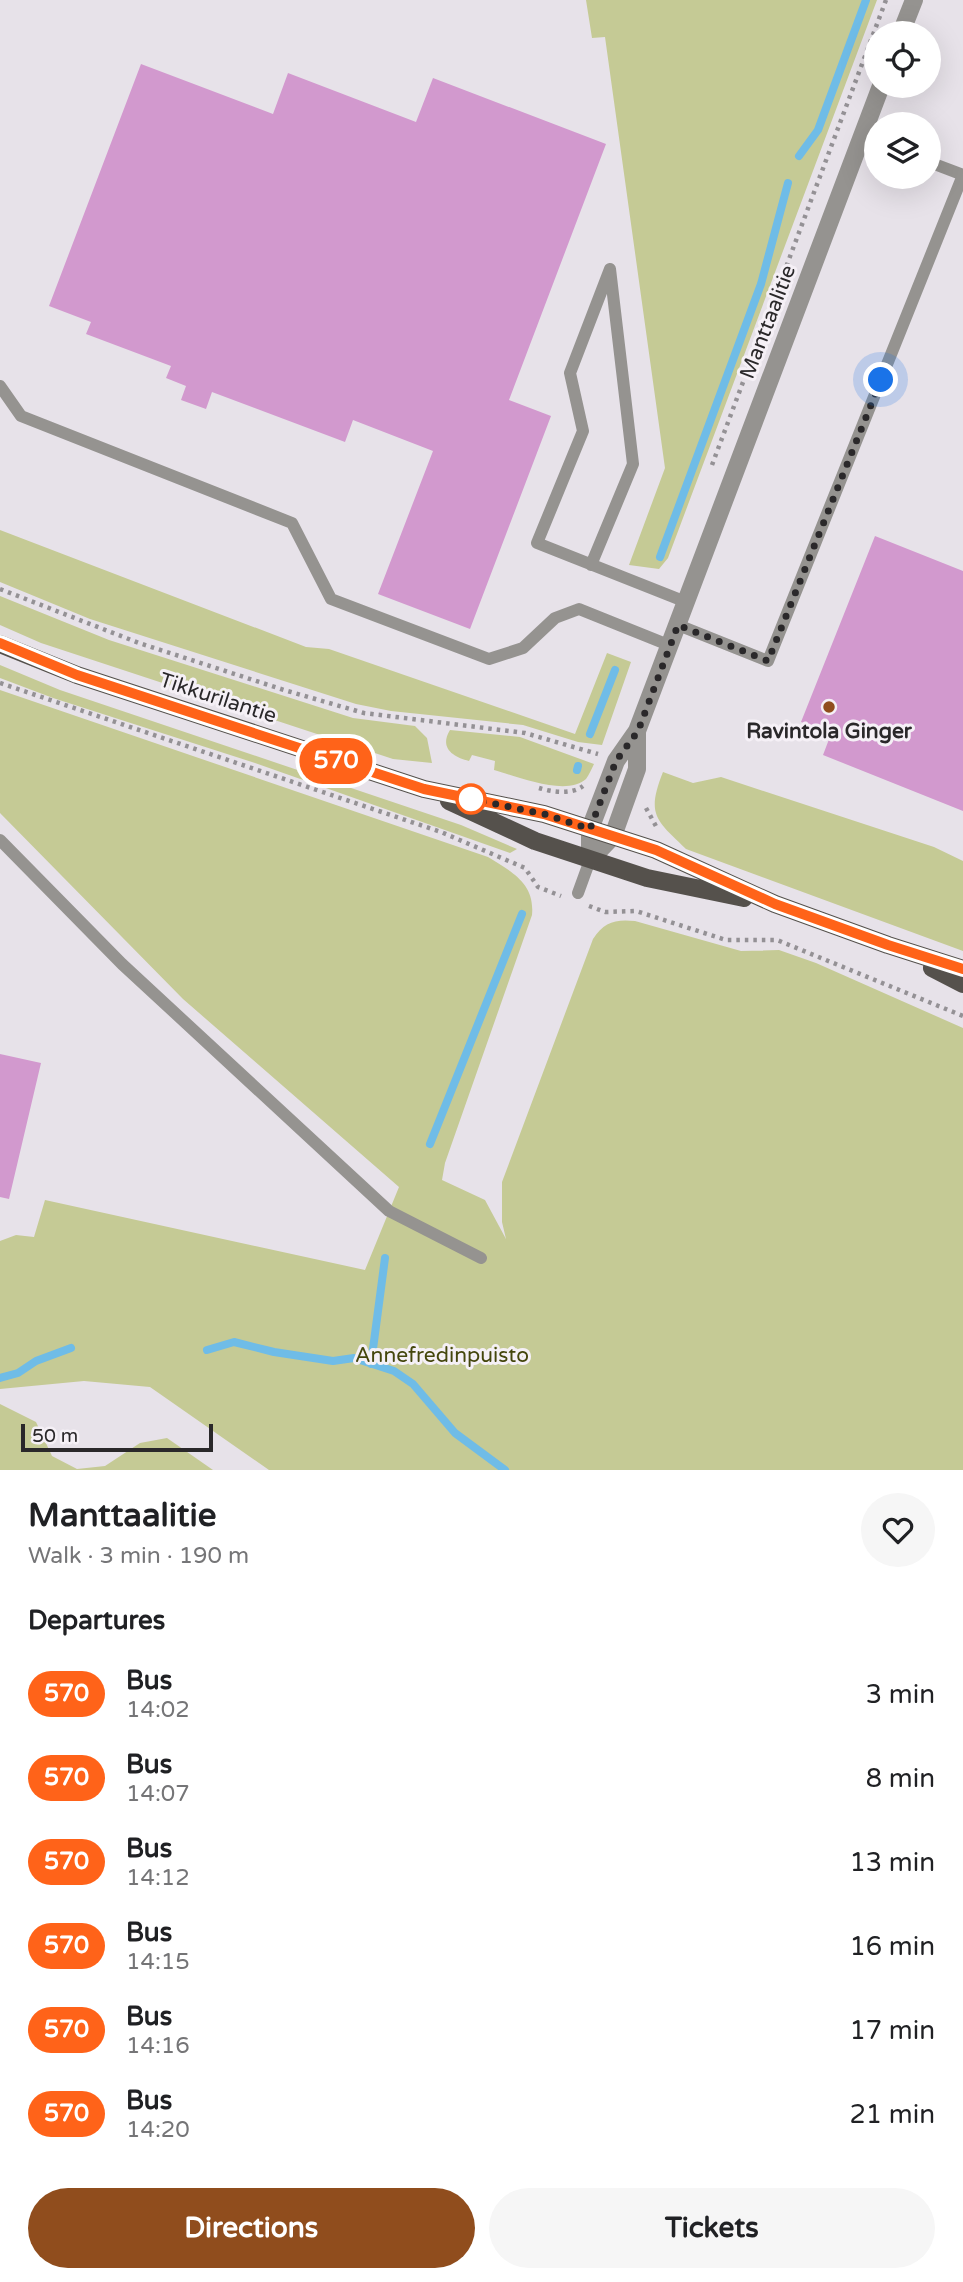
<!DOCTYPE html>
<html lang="en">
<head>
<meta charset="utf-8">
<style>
  body { margin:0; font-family:"Varela Round",sans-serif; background:#f6f6f6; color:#202124; height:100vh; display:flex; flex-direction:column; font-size:26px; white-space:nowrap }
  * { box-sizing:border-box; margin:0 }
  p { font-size:23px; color:#757577 }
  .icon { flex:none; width:38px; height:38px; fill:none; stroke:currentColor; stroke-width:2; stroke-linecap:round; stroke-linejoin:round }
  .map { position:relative; height:1470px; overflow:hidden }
  .panel { display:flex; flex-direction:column; background:#fff; flex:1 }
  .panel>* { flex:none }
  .badge { padding:0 14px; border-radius:23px; font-size:24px; line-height:46px }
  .fabs { position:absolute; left:864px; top:21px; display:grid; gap:14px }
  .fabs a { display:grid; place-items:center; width:77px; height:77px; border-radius:50%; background:#fff; box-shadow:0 7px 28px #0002; font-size:35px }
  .scale { position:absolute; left:21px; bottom:18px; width:192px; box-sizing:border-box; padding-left:7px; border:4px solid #2a282a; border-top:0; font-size:19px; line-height:24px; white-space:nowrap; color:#2a282a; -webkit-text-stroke:5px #f5f0f6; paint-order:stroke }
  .you { position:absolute; width:35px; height:35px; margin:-18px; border:5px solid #fff; border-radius:50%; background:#1a73e8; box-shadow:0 0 0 10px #1a73e833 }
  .map>.badge { position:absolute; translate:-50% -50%; box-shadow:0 0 0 4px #fff }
  h2 { padding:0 28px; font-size:26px; line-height:63px }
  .round { display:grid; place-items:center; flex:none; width:74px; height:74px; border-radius:37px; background:#f6f6f6 }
  .head { display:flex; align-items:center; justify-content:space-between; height:119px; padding:0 28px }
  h1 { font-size:33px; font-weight:700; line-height:52px }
  .cta { display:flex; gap:14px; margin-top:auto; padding:14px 28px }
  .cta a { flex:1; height:80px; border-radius:42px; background:#904d1d; color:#fff; font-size:28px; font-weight:700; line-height:80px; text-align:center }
  .cta a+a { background:#f6f6f6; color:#202124 }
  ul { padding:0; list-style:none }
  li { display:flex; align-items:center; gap:21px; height:84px; padding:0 28px }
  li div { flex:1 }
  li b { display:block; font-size:26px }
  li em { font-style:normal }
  li .badge { min-width:77px; font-weight:700; text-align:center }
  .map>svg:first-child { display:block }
  .green { fill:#c5ca95 }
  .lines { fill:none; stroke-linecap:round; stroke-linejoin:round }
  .stream { stroke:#6fbce7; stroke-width:8 }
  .building { fill:#d299ce }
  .path { stroke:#949195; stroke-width:4.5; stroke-dasharray:3.5 5; stroke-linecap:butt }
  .service { stroke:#959390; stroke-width:12 }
  .minor { stroke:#959390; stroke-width:18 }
  .primary { stroke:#55514c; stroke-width:18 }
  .line-casing { stroke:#fff; stroke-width:16 }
  .line { stroke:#ff6319; stroke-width:10 }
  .walk { stroke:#2a282a; stroke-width:7; stroke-dasharray:0 12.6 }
  .poi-dot { fill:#904d1d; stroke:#f5f0f6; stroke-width:2.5 }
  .stop-dot { fill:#fff; stroke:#ff6319; stroke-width:3.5 }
  .labels { text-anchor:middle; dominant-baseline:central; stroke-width:6; stroke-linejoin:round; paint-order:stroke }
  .street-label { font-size:21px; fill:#2a282a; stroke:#f5f0f6 }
  .poi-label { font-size:21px; font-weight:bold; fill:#2a282a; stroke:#f5f0f6 }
  .park-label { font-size:21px; fill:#44460c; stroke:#f5f0f6 }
</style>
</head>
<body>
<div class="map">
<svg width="963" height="1470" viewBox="0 0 963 1470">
  <rect width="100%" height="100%" fill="#e7e2e9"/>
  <path class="green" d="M586 0H877L668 558 659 569 629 565 665 468 605 37 592 38Z
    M0 530 306 647 329 649 575 734 607 653 631 662 602 745 578 742 523 725 391 711 356 704 90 619 0 582Z
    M0 596 109 640 353 718 415 726 427 738 432 763 393 759 41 643 0 625Z
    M0 665 60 690 461 825 517 849 510 853 255 763 53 698 0 678Z
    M0 690 488 857C512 872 535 883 532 915L445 1163 442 1180 485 1200 506 1239 502 1222V1182L593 939C604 922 615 919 635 921L741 951 779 950 816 963 963 1028V1470H269L150 1387 84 1381 0 1389V1241L16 1235 34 1237 45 1200 365 1270 399 1187 183 999 0 813Z
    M450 730 520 737 594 764C592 768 589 775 586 779 566 797 516 776 494 770L495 761 472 755 469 761C453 757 439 748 450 730Z
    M663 772 693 783 721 777 934 847 963 861V951L686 849C656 820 646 815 663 772Z
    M0 1404 36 1422 52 1456 77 1469 105 1466 140 1443 167 1438 213 1470H0Z"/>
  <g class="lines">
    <path class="stream" d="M799 156 818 130 866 0
      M660 557 761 284 788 183
      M590 734 615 670
      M577 770 578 766
      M430 1144 522 914
      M207 1350 234 1342 274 1352 333 1361 354 1358 394 1371 413 1384 455 1433 505 1470
      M371 1364 385 1258
      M0 1378 18 1373 36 1361 71 1348"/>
  </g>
  <path class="building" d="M141 64 273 114 288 73 416 122 433 78 606 144 509 400 551 416 470 629 378 594 433 451 353 420 345 442 212 392 206 409 181 400 186 386 166 378 171 366 86 334 91 322 49 306Z
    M875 536 963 571V811L823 755 831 734 801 722Z
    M0 1054 41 1063 9 1199 0 1197Z"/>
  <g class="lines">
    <path class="path" d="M712 465 886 0
      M0 589 139 643 284 690 364 713 525 733 598 754
      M0 683 441 832 525 868 538 887 561 896
      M539 788C552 792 571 795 583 786
      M646 808 657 828
      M589 906 605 912 636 911 726 940H777L963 1016"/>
    <path class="service" d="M862 136 877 141
      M0 386 21 416 292 523 331 599 489 659 523 648 555 618 579 609 671 646
      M591 565 633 464 610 269 570 373 583 431 537 543 686 602
      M678 625 768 661 963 175 929 162
      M0 840 122 964 389 1211 481 1258
      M578 893 590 860"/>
    <path class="minor" d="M901 33 914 0
      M590 860V829L616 761 637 731 881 86
      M590 860 613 836 637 769V731"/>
    <path class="primary" d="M0 644 77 675 424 789 544 814 656 850 775 904 888 945 963 969
      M449 801 535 841 647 878 744 898
      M932 968 963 984"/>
  </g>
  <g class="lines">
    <defs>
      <path id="line" d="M0 643 77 675 424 789 544 814 656 850 775 904 888 945 963 969"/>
    </defs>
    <use href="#line" class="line-casing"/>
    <use href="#line" class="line"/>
    <path class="walk" d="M471 799 544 814 590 829 616 761 638 731 678 625 768 661 881 380"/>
  </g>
  <circle class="poi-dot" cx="829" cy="707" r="7"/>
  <circle class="stop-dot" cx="471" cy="799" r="14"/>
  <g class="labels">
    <g class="street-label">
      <text transform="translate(768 322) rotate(-69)">Manttaalitie</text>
      <text transform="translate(218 698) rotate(18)">Tikkurilantie</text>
    </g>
    <g class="poi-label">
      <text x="829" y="731">Ravintola Ginger</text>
    </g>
    <g class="park-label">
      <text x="442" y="1355">Annefredinpuisto</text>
    </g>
  </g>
</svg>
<div class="fabs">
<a><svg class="icon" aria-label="locate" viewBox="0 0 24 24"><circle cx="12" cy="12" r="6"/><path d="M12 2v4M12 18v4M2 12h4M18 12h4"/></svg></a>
<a><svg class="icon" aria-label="layers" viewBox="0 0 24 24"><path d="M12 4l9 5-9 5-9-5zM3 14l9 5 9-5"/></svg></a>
</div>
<div class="scale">50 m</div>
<div class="you" style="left:881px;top:380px"></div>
<b class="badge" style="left:336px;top:761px;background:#ff6319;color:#fff">570</b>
</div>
<section class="panel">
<div class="head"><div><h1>Manttaalitie</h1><p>Walk · 3 min · 190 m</p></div><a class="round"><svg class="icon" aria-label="heart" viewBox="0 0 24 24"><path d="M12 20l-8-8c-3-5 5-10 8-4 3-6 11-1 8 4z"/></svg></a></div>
<h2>Departures</h2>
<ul>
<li><span class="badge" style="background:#ff6319;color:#fff">570</span><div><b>Bus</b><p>14:02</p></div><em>3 min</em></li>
<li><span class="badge" style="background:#ff6319;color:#fff">570</span><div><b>Bus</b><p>14:07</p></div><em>8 min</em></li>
<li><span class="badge" style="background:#ff6319;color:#fff">570</span><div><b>Bus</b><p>14:12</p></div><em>13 min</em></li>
<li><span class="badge" style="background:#ff6319;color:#fff">570</span><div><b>Bus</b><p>14:15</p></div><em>16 min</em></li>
<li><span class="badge" style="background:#ff6319;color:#fff">570</span><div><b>Bus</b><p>14:16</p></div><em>17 min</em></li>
<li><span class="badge" style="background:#ff6319;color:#fff">570</span><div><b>Bus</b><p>14:20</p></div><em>21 min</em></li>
</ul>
<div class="cta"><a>Directions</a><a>Tickets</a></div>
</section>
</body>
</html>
